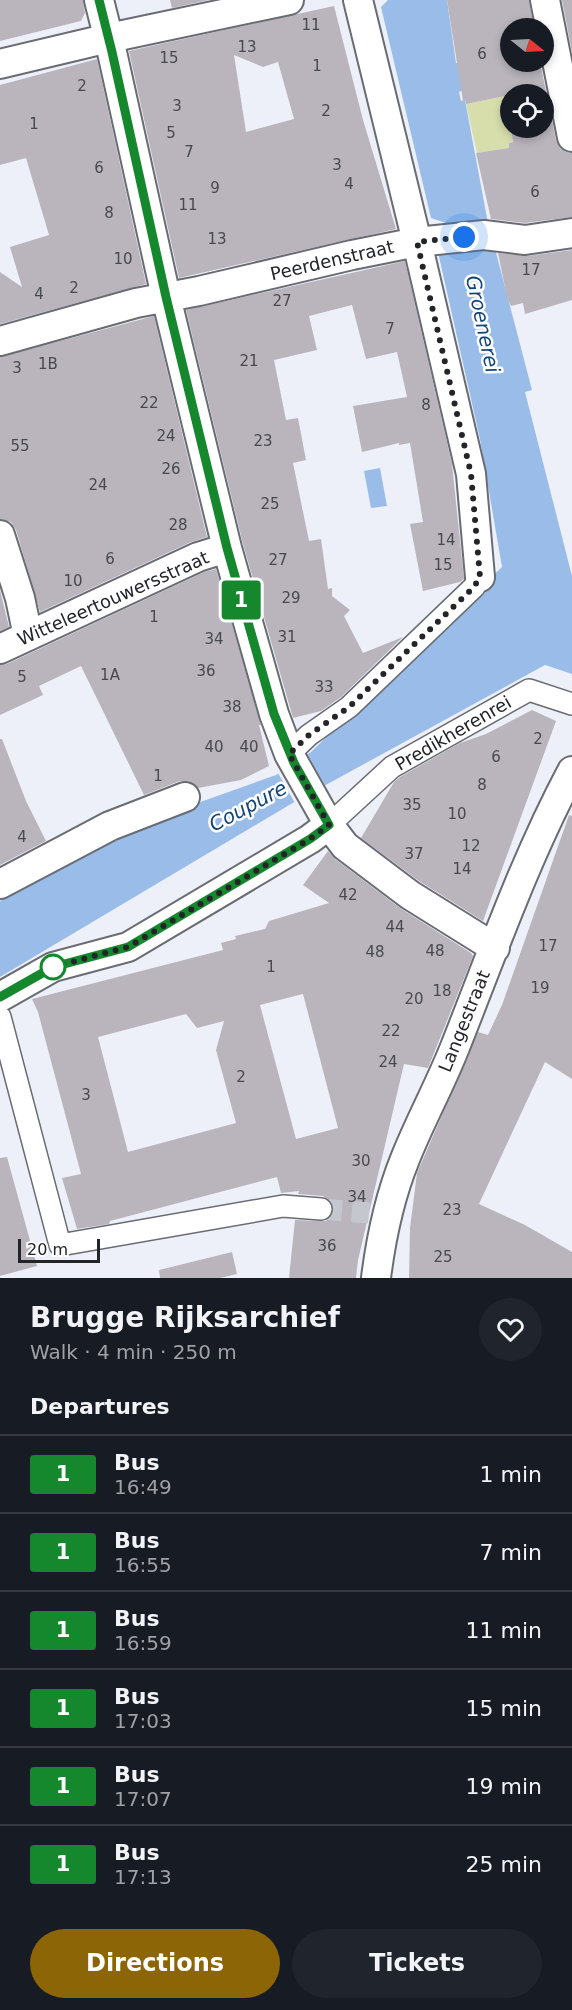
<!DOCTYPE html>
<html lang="en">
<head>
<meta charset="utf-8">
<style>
  body { margin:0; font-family:"DejaVu Sans",sans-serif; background:#20242c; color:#f1f3f6; height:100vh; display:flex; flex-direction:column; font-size:22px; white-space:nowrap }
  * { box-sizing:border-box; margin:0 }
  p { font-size:20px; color:#9ea1a6 }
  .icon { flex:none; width:33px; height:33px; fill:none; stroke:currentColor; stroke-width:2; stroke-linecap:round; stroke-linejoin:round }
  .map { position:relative; height:1278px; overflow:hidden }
  .drawer { display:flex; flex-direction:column; background:#171b24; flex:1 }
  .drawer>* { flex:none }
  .badge { padding:0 12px; border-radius:4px; font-size:21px; line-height:39px }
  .needle { width:39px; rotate:108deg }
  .controls { position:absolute; left:500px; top:18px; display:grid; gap:12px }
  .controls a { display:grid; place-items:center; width:54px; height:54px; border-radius:50%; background:#171b24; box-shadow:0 3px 9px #0003; font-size:30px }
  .scale { position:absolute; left:18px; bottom:15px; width:82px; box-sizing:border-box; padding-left:6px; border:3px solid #232427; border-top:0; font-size:16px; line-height:21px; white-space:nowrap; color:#232427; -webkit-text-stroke:4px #fefefe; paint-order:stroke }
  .you { position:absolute; width:30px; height:30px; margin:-15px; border:4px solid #fff; border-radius:50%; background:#1a73e8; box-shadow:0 0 0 9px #1a73e833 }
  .map>.badge { position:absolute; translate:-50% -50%; box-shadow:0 0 0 3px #fff }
  h2 { padding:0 30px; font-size:22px; line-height:54px }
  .round { display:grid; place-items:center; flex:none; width:63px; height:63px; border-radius:32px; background:#20242c }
  .head { display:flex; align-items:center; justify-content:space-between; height:102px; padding:0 30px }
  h1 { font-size:28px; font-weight:800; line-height:45px }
  .primary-button { display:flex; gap:12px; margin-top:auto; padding:12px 30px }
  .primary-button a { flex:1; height:69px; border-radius:36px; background:#8b6506; color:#fff; font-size:24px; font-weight:800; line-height:69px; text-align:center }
  .primary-button a+a { background:#20242c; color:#f1f3f6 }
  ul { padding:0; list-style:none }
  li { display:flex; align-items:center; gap:18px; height:78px; padding:0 30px; border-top:2px solid #363941 }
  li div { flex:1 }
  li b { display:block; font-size:22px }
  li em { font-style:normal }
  li .badge { min-width:66px; font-weight:700; text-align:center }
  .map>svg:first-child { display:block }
  .green { fill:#d8deab }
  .water { fill:#99bde8 }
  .pier { fill:#eef0f9 }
  .building { fill:#bab5bd; fill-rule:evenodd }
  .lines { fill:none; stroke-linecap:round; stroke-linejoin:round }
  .pedestrian-tunnel { stroke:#c5c7cf; stroke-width:21; stroke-dasharray:21 10; stroke-linecap:butt }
  .pedestrian-casing { stroke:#696c73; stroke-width:24 }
  .minor-casing { stroke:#696c73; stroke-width:32 }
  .pedestrian { stroke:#fff; stroke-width:21 }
  .minor { stroke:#fff; stroke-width:28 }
  .line-casing { stroke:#fff; stroke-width:14 }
  .line { stroke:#15882e; stroke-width:9 }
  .walk { stroke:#232427; stroke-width:6; stroke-dasharray:0 10.8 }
  .stop-dot { fill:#fff; stroke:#15882e; stroke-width:3 }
  .labels { text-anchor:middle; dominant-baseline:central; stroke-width:5; stroke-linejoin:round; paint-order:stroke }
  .number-label { font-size:15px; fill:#49484c }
  .street-label { font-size:18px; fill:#232427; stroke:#fefefe }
  .water-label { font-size:20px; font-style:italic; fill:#134579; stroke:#fefefe }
</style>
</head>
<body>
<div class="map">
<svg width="572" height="1278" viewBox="0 0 572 1278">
  <rect width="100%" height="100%" fill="#eef0f9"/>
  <path class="green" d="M505 96 510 128H512L515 140 509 143V148L477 153 466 104Z"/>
  <path class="water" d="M388 0H447L456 63H458L463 90 459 92 461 101 465 100 487 218 532 390 525 392 572 576V674L545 665 291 804 0 977V901L136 828 175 811 276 775 311 752 502 567 480 439 438 252 452 225 431 218 381 7Z
    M380 468 387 506 371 508 364 471Z"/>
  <path class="pier" d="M308 755 326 787 296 805 278 773Z"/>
  <path class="building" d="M0 0H83L85 13 81 21 0 41Z
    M170 0H209L172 8Z
    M447 0H529L534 28H510V62H540L556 140 560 148 566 152 572 153V217L525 223 491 219 476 153 509 148V143L513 142 511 128H543V94H510V123L505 96 466 104 465 100 463 101Z
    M562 0H572V52Z
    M334 6 363 120 396 229 179 278 129 51ZM234 55 263 67 278 62 294 119 246 132Z
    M97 59 146 284 0 324V272L22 287 10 247 49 235 26 158 0 165V85Z
    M572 250V300L525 314 523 303 511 306 507 297 498 253 527 256Z
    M405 261 452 464 464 579 460 582 423 591 410 524 423 522 410 443 399 445V443L362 452 353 406 407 397 397 352 366 359 352 305 309 316 317 350 274 360 286 420 298 418 306 460 293 463 309 541 321 539 328 589 332 588V596L350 610 344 616 363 653 403 637 341 697 321 711 293 718 243 544 186 310Z
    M154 316 207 537 191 542 40 612 16 530 11 522 0 519V357Z
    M216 569 261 725H259L269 766 241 780 198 788 188 781H180L144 795 81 666 39 686 43 695 0 715V665L7 664 204 572Z
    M0 590 9 627 0 631Z
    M532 710 556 721 483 921 419 881 361 838 394 782 400 777 460 743 486 734Z
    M0 739H2L26 801 46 841 0 865Z
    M569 815 572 816V1079L545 1062 479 1204 525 1225 572 1252V1278H409L410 1228 417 1173 478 1032 488 1035 502 1005Z
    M328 851 335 859 400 908 471 953 473 956 428 1068 404 1064 358 1260 356 1278H289L295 1220 326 1221 332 1216 334 1209 332 1203 323 1196 298 1194 299 1191 281 1193 277 1177 110 1221 109 1224 77 1229 62 1178 81 1174 38 1012 32 999 223 950 221 943 236 939 235 936 265 929 269 921 329 903 303 885ZM303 994 338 1128 296 1139 260 1005ZM186 1014 197 1028 224 1021 216 1050 236 1123 128 1152 98 1037Z
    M7 1157 37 1266 0 1276V1158Z
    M232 1252 237 1274 220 1278H160L159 1270Z"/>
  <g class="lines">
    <path class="pedestrian-tunnel" d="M321 1209 369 1213"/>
    <defs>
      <path id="pedestrian" d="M289 754 309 735 349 707 474 587 480 577
        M329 825 392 767 529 690 572 704
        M0 1017 60 1245 283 1206 321 1209"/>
      <path id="minor" d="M99 0 112 52 166 297 227 548 274 714 289 754 329 825 345 846 410 895 495 948
        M358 0 417 242 471 474 480 577
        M545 0 572 137
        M0 64 109 38 289 0
        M0 341 136 303 199 291 352 255 417 242 484 235 525 240 572 233
        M0 535 20 598 28 636
        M0 649 198 557 227 548
        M0 884 110 826 185 797
        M0 997 53 967 128 947 310 839 329 825
        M376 1278C381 1238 390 1196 405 1159 420 1121 440 1085 455 1047 492 954 525 859 572 771"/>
    </defs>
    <use href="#pedestrian" class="pedestrian-casing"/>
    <use href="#minor" class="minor-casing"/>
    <use href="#pedestrian" class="pedestrian"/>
    <use href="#minor" class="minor"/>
  </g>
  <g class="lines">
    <defs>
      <path id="line" d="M0 997 53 967 128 947 310 839 329 825 294 763 274 714 227 548 166 297 112 52 99 0"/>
    </defs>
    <use href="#line" class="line-casing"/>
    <use href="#line" class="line"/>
    <path class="walk" d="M53 967 128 947 310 839 329 825 289 754 309 735 349 707 474 587 480 577 471 474 417 242 464 237"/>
  </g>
  <circle class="stop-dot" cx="53" cy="967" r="12"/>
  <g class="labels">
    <g class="number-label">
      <text x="311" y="25">11</text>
      <text x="247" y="47">13</text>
      <text x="482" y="54">6</text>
      <text x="169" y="58">15</text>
      <text x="317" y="66">1</text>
      <text x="82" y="86">2</text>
      <text x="177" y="106">3</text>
      <text x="326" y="111">2</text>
      <text x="34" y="124">1</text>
      <text x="171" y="133">5</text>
      <text x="189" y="152">7</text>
      <text x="337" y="165">3</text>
      <text x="99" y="168">6</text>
      <text x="349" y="184">4</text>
      <text x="215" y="188">9</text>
      <text x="535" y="192">6</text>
      <text x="188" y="205">11</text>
      <text x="109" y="213">8</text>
      <text x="217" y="239">13</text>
      <text x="123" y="259">10</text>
      <text x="531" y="270">17</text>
      <text x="74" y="288">2</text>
      <text x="39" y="294">4</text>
      <text x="282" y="301">27</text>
      <text x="390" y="329">7</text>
      <text x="249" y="361">21</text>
      <text x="48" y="364">1B</text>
      <text x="17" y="368">3</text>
      <text x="149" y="403">22</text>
      <text x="426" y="405">8</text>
      <text x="166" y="436">24</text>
      <text x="263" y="441">23</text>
      <text x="20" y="446">55</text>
      <text x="171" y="469">26</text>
      <text x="98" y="485">24</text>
      <text x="270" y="504">25</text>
      <text x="178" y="525">28</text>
      <text x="446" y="540">14</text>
      <text x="110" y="559">6</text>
      <text x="278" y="560">27</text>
      <text x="443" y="565">15</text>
      <text x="73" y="581">10</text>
      <text x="291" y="598">29</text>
      <text x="154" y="617">1</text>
      <text x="287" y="637">31</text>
      <text x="214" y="639">34</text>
      <text x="206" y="671">36</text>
      <text x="110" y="675">1A</text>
      <text x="22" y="677">5</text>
      <text x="324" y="687">33</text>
      <text x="232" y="707">38</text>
      <text x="538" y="739">2</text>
      <text x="214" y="747">40</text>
      <text x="249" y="747">40</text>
      <text x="496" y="757">6</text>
      <text x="158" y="776">1</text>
      <text x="482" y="785">8</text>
      <text x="412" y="805">35</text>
      <text x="457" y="814">10</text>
      <text x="22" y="837">4</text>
      <text x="471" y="846">12</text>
      <text x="414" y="854">37</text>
      <text x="462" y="869">14</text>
      <text x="348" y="895">42</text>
      <text x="395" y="927">44</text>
      <text x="548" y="946">17</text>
      <text x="435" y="951">48</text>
      <text x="375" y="952">48</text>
      <text x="271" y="967">1</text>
      <text x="540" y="988">19</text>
      <text x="442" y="991">18</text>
      <text x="414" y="999">20</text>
      <text x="391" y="1031">22</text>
      <text x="388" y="1062">24</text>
      <text x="241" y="1077">2</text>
      <text x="86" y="1095">3</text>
      <text x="361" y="1161">30</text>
      <text x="357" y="1197">34</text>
      <text x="452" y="1210">23</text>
      <text x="327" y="1246">36</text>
      <text x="443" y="1257">25</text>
    </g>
    <g class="street-label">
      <text transform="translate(332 260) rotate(-13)">Peerdenstraat</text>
      <text transform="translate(113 598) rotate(-24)">Witteleertouwersstraat</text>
      <text transform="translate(453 733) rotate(-30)">Predikherenrei</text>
      <text transform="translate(464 1021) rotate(-68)">Langestraat</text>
    </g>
    <g class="water-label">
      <text transform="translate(483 324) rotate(78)">Groenerei</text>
      <text transform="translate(248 806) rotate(-28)">Coupure</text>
    </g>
  </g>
</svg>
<div class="controls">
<a><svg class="needle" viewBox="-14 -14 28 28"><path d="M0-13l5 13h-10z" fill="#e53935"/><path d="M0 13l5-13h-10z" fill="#9ea1a6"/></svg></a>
<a><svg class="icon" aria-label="locate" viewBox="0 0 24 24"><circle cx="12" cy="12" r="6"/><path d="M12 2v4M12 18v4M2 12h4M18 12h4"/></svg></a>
</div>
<div class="scale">20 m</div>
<div class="you" style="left:464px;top:237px"></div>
<b class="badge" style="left:241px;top:600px;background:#15882e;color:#fff">1</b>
</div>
<section class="drawer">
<div class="head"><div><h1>Brugge Rijksarchief</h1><p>Walk · 4 min · 250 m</p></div><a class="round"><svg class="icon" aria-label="heart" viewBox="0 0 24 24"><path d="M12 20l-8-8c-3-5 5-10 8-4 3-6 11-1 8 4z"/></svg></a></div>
<h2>Departures</h2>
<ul>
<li><span class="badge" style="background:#15882e;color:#fff">1</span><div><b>Bus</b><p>16:49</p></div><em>1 min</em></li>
<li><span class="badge" style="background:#15882e;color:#fff">1</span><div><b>Bus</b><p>16:55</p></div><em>7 min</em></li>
<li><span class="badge" style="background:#15882e;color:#fff">1</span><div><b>Bus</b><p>16:59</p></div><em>11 min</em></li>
<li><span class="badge" style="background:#15882e;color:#fff">1</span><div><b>Bus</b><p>17:03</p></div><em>15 min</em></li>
<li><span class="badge" style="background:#15882e;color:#fff">1</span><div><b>Bus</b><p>17:07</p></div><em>19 min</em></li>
<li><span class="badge" style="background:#15882e;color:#fff">1</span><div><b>Bus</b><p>17:13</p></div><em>25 min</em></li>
</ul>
<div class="primary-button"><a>Directions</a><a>Tickets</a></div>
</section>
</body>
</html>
